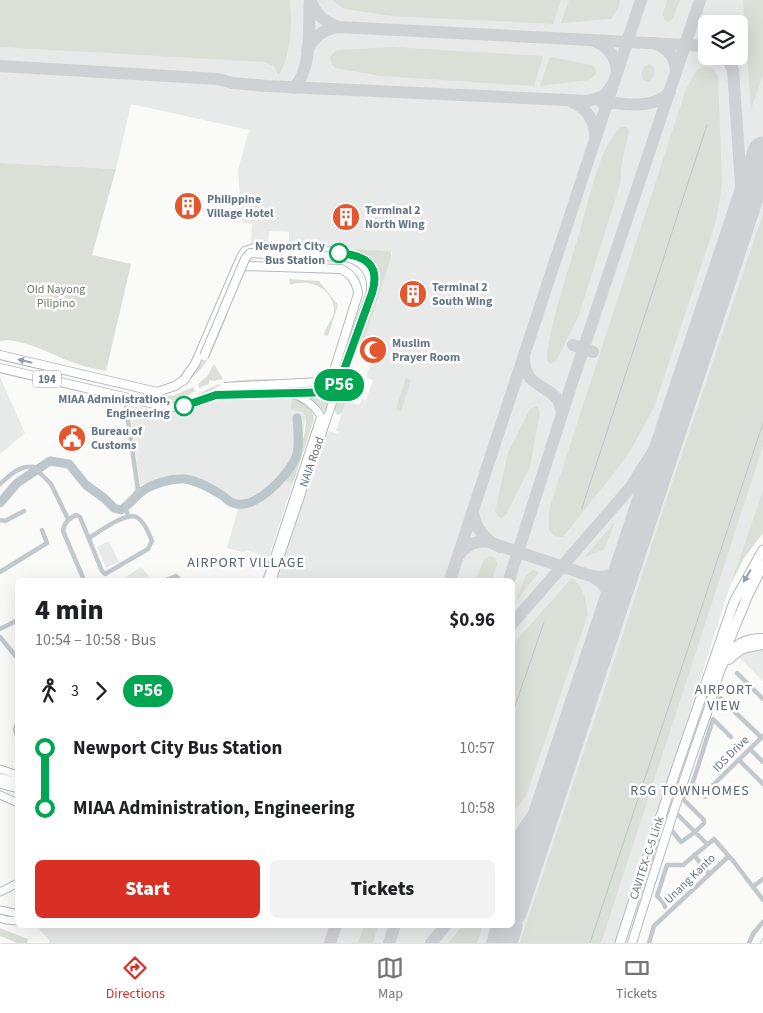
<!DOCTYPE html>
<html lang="en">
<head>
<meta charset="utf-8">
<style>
  body { margin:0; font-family:"Source Sans 3",sans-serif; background:#f2f2f2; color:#202124; height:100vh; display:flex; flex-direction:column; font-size:19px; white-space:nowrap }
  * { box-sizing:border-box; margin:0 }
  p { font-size:16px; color:#757577 }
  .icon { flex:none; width:28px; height:28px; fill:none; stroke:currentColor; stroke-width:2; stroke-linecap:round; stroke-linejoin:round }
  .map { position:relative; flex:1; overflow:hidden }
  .details { position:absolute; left:15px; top:578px; width:500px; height:350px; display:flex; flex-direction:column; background:#fff; border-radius:8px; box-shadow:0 5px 20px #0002 }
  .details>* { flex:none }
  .badge { padding:0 10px; border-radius:16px; font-size:18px; line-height:32px }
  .buttons { position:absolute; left:698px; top:15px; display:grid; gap:10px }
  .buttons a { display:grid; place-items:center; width:50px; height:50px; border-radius:8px; background:#fff; box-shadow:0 5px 20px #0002; font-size:25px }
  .map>.badge { position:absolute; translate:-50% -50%; box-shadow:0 0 0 2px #fff }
  .legs { display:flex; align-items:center; gap:8px; height:55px; padding:0 20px; font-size:16px }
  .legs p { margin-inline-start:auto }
  .head { display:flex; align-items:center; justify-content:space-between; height:85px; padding:0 20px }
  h1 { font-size:28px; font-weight:800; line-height:38px }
  .button { display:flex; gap:10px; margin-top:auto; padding:10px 20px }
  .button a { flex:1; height:58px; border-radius:8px; background:#d93025; color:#fff; font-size:20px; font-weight:800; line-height:58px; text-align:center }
  .button a+a { background:#f2f2f2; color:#202124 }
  ul { padding:0 20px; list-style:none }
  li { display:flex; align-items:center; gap:18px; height:60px; font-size:19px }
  li i { display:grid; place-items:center; width:8px; height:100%; margin:0 6px; background:currentColor }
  li i::after { content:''; width:12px; height:12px; margin:-6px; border:4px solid; border-radius:50%; background:#fff }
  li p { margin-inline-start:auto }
  li:first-child i { background:linear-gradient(#0000 50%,currentColor 0) }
  li:last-child i { background:linear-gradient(currentColor 50%,#0000 0) }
  .menu { display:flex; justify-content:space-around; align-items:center; height:70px; border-top:1px solid #e0e0e0; background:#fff; font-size:14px; color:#757577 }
  .menu a { display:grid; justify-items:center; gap:2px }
  .menu .on { color:#d93025 }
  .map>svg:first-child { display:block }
  .built { fill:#e8e9e9; fill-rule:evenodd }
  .green { fill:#dadfd7 }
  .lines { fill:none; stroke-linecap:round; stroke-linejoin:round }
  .stream { stroke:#bbc7cb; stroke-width:1 }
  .river { stroke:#bbc7cb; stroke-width:9 }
  .taxiway { stroke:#ced2d4; stroke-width:12 }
  .runway { stroke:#ced2d4; stroke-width:31 }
  .secondary-casing { stroke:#b3babf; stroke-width:9 }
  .primary-casing { stroke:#b5babe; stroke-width:10 }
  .highway-casing { stroke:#b4b9bd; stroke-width:11 }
  .street { stroke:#c3c8cc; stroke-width:4.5 }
  .secondary { stroke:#fff; stroke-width:7 }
  .primary { stroke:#fff; stroke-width:8 }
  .highway { stroke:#fff; stroke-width:9 }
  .primary-bridge-casing { stroke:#b5babe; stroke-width:10; stroke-linecap:butt }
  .primary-bridge { stroke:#fff; stroke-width:8 }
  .oneway { fill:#939fa8 }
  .line-1-casing { stroke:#fff; stroke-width:11 }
  .line-1 { stroke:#00a651; stroke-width:8 }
  .stop-1-dot { fill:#fff; stroke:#00a651; stroke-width:2.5 }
  .labels { text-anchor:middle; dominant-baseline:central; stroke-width:5; stroke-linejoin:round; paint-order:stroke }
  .shield { fill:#fff; stroke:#939fa8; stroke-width:1 }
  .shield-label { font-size:11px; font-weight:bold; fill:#657683 }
  .poi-label { font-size:12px; font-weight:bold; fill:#657683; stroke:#fff; text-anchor:start }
  .stop-label { font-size:12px; font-weight:bold; fill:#657683; stroke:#fff; text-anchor:end }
  .park-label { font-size:12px; fill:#687a64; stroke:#fff }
  .street-label { font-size:12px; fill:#657683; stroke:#fff }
  .neighbourhood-label { font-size:14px; letter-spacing:1px; fill:#57646e; stroke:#fff }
</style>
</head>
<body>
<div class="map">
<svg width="763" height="943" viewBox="0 0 763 943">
  <rect width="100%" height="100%" fill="#fafaf8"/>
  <path class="built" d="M0 0H763V533L744 558 730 586 616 943H49V940L39 929 43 925H512V580H276L326 430 338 434 339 432 336 431 346 401 359 405 362 399 366 400 373 380 366 377 373 355 361 350 392 254 391 251 289 245V232L269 231 268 245 251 244 252 224 242 222 238 170 249 130 131 104 116 169 0 163ZM706 24H739V56H706Z
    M0 377 25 433 0 454Z
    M217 397H292L306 415 303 436 298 457 285 479V481L293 483 268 559 247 550 242 552 227 548 238 509 232 503 196 480 186 477 140 485 129 406 164 411H184Z
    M109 541 119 562 106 568 97 547Z
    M141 567 152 580H121Z
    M763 648V681L737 655 741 653Z"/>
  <path class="green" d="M0 0H289C293 19 291 60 278 75L275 67 264 62 0 47Z
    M333 0H561L553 24 392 16 345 9 338 5Z
    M569 0H620V1L618 8 611 19 561 23Z
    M667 0H680L673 18 668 22 665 20 663 14Z
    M743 0H763V76L751 109Z
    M393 47 543 56 534 86 381 76 335 68 331 63 330 58 332 54 337 50Z
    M550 57 591 65 595 68 596 74 589 80 540 86Z
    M650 64 654 67C656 73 653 79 648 82L643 80 641 73 645 66Z
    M705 66 713 68 718 76 722 185 716 221 654 407 628 455 563 537 554 536 549 530V510L686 89 697 70Z
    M621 127H626L629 130 621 169V181L579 315 556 361 550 364 547 360V353C554 312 567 274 579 234 588 206 599 145 621 127Z
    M0 163 116 169 92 255 131 264 106 371C96 369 85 367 75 363 56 357 20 336 0 341Z
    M763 214V446L601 943H520L625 628 664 507Z
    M308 246 391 251V258L362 347 354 344 370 295 363 264 308 248Z
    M289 279 319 281 338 305 328 336 324 335C325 326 335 318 334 309 332 287 308 278 290 285Z
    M226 311 228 313C217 339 210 367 185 383L184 382C209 360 214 340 226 311Z
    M214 364 223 379 213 381 211 380 209 381V384L199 388 198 384 208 375Z
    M406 378 411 380 401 412 396 409Z
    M291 379 221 385 195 399 194 398C223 375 256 380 291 379Z
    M193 387 195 391C176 403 167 403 145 399L144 397 147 394 173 396Z
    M333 393 329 409 323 410 306 395Z
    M292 397C303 400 313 408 314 419L293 483 285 481V479C293 466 313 426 303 412L291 409Z
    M340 397 345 399 346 401 342 413 337 415 334 409 337 400Z
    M537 406 540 413 530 467 507 513 504 517 500 518 495 512 508 453 530 409Z
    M763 491V533L744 558 730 586Z
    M615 522 604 549 586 557 587 554Z
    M489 556 495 558 497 564 492 580H476L483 561Z
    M533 570 539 572 516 601 526 575Z
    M572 578C584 587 586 600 588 614L526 796 513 812V644Z
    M364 925H375L377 928 373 943H358Z
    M463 925H483L477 943H448Z
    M0 928 28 939 27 943H17L0 936Z"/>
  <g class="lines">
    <path class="stream" d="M582 508 707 125
      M512 715 544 622
      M435 943 442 925
      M590 943 763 423
      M760 943 763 938"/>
    <path class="river" d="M0 503 17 483 50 461 69 464 86 485 104 498 114 508 121 510C129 505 134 498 141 492 152 484 171 478 185 479 199 481 212 489 223 496 226 498 229 502 233 503 255 511 288 476 296 457 300 446 298 430 297 418"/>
    <path class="taxiway" d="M339 27 706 46
      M594 41C609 46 616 57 617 73
      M655 43C668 49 677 59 676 73
      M307 50C315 36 323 29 339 27 325 22 316 15 311 1
      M726 56 733 70 743 213
      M0 66 218 79 232 83 267 86 588 101 604 96 614 83
      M294 88C313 68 308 26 310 0
      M572 102C586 108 595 120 595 137
      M601 102C625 103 651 111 670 92
      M573 345 593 352
      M524 359C525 394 559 381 562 414
      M473 511C475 525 480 534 491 542
      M494 544 591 576
      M459 555C469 541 486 537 500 547
      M450 580 641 0
      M509 580 569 392 700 0
      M609 617C611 597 610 586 591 576 608 579 620 574 628 559
      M512 624 630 488 656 447 683 392
      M512 846 535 812 559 768
      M330 943 336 925
      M389 943 395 925
      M431 943 446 925"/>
    <path class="runway" d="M512 910 763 152
      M502 943 507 925"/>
    <defs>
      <path id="secondary" d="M267 580 321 416C313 404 304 397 290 393
        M272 580 336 392
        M0 769 18 775
        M0 777 18 782
        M0 784 18 789
        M0 795 18 803
        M0 892 18 883
        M0 910 18 914
        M0 918 6 920 18 921"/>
      <path id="primary" d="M238 270 245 266 341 269C352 274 357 282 358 294L332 377 326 385
        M0 355 157 392 175 386 186 378
        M0 368 167 407 184 406 216 395 311 391 336 392
        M183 381 195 364 241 257 245 251 254 248C276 250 348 249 363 258 376 267 376 280 372 293
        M336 392 342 377
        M729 660 742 649 763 645
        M632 943C656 867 679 791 706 716 713 697 718 668 730 652 738 641 750 638 763 638"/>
      <path id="highway" d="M712 682 748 595 763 565
        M620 943 676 770 734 602 763 550"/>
    </defs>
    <use href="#secondary" class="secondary-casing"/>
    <use href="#primary" class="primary-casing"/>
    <use href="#highway" class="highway-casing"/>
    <path class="street" d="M126 397V406L138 490 125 507 128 515
      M0 484C10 475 19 465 34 467L51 484 68 519
      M0 520 5 521 24 511
      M0 572 47 543 42 530
      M84 580 63 531C64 522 69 519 76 515L80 517 102 571 105 574 148 549 152 541C149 533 145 523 138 518 128 510 99 532 89 538
      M166 580 176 576 180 580
      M0 629 18 620
      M0 637 18 659
      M737 673 763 699
      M714 692 761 737
      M18 721 15 729 18 739
      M750 749 763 762
      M739 760 763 784
      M692 785 713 719 731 737
      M692 785 706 789 710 788 763 736
      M705 797 707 789
      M674 811 707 844
      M669 827 681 842 695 832 704 823V820L683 799 686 790
      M694 855 709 874
      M754 886 763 879
      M665 907 663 902 657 896 667 865H683L714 839 734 862 763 900
      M649 943 654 926 729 856
      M749 943 753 934 763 922"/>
    <use href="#secondary" class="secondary"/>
    <use href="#primary" class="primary"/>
    <use href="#highway" class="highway"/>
    <defs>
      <path id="primary-bridge" d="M204 356 245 259 250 253 345 257C363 260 373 273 371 292L339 381 224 387"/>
    </defs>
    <use href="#primary-bridge" class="primary-bridge-casing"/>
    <use href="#primary-bridge" class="primary-bridge"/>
  </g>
  <defs><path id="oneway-solid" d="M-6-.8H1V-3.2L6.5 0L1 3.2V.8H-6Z" transform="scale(1.25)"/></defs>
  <g class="oneway">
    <use href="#oneway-solid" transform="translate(25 361) rotate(-167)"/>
    <use href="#oneway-solid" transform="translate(747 576) rotate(120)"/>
  </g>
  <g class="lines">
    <defs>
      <path id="line-1" d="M184 406 216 395 336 392 372 293C381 265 365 255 339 253"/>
    </defs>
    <use href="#line-1" class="line-1-casing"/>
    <use href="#line-1" class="line-1"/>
  </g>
  <defs>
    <symbol id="building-disc" viewBox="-11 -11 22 22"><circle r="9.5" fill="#e4572e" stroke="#fff"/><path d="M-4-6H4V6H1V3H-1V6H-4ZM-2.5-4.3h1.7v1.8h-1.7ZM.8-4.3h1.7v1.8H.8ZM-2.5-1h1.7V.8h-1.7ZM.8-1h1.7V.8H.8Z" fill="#fff"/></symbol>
    <symbol id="mosque-disc" viewBox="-11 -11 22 22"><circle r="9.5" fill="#e4572e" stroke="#fff"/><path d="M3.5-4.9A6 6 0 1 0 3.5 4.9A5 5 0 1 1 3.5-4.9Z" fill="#fff"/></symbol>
    <symbol id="civic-disc" viewBox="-11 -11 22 22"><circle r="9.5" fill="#e4572e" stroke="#fff"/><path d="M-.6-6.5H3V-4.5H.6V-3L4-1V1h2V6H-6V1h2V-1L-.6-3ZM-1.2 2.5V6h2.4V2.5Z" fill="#fff"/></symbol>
  </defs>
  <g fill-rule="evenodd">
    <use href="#building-disc" x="172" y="190" width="32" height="32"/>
    <use href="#building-disc" x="330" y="201" width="32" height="32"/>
    <use href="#building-disc" x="397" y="278" width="32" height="32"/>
    <use href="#mosque-disc" x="357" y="334" width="32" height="32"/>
    <use href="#civic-disc" x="56" y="422" width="32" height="32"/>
  </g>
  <g class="stop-1-dot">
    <circle cx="339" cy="253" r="9"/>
    <circle cx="184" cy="406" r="9"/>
  </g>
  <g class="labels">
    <rect class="shield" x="33" y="370.5" width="28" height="17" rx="4"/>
    <g class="shield-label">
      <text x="47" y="379">194</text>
    </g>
    <g class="poi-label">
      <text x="207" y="199">Philippine<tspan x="207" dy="14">Village Hotel</tspan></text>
      <text x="365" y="210">Terminal 2<tspan x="365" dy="14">North Wing</tspan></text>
      <text x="432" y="287">Terminal 2<tspan x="432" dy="14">South Wing</tspan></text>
      <text x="392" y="343">Muslim<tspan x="392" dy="14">Prayer Room</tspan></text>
      <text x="91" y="431">Bureau of<tspan x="91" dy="14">Customs</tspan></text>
    </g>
    <g class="stop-label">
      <text x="325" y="246">Newport City<tspan x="325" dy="14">Bus Station</tspan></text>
      <text x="170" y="399">MIAA Administration,<tspan x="170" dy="14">Engineering</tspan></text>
    </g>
    <g class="park-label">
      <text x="56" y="289">Old Nayong<tspan x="56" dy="14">Pilipino</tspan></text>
    </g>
    <g class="street-label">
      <text transform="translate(312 462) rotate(-71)">NAIA Road</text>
      <text transform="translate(731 754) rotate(-45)">IDS Drive</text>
      <text transform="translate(647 858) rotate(-72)">CAVITEX–C-5 Link</text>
      <text transform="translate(690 879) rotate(-44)">Unang Kanto</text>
    </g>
    <g class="neighbourhood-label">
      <text x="246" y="563">AIRPORT VILLAGE</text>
      <text x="724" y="690">AIRPORT<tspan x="724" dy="16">VIEW</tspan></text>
      <text x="690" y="791">RSG TOWNHOMES</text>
    </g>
  </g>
</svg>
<div class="buttons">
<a><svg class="icon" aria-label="layers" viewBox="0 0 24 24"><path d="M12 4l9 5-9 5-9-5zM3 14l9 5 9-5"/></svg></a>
</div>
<b class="badge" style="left:339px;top:385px;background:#00a651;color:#fff">P56</b>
<section class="details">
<div class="head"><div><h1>4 min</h1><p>10:54 – 10:58 · Bus</p></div><b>$0.96</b></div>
<div class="legs"><svg class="icon" aria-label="walk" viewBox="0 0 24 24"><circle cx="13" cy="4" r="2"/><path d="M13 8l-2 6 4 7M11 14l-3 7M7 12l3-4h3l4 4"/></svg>3<svg class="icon" aria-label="forward" viewBox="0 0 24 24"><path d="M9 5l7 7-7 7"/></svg><b class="badge" style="background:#00a651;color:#fff">P56</b></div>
<ul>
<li><i style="color:#00a651"></i><b>Newport City Bus Station</b><p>10:57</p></li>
<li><i style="color:#00a651"></i><b>MIAA Administration, Engineering</b><p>10:58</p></li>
</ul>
<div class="button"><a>Start</a><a>Tickets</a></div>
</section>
</div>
<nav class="menu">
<a class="on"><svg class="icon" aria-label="directions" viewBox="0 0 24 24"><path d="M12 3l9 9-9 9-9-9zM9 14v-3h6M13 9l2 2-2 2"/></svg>Directions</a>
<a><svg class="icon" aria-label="map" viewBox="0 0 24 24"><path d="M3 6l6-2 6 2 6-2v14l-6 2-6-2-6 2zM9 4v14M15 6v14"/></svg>Map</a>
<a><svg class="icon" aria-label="tickets" viewBox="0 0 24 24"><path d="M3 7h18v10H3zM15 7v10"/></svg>Tickets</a>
</nav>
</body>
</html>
